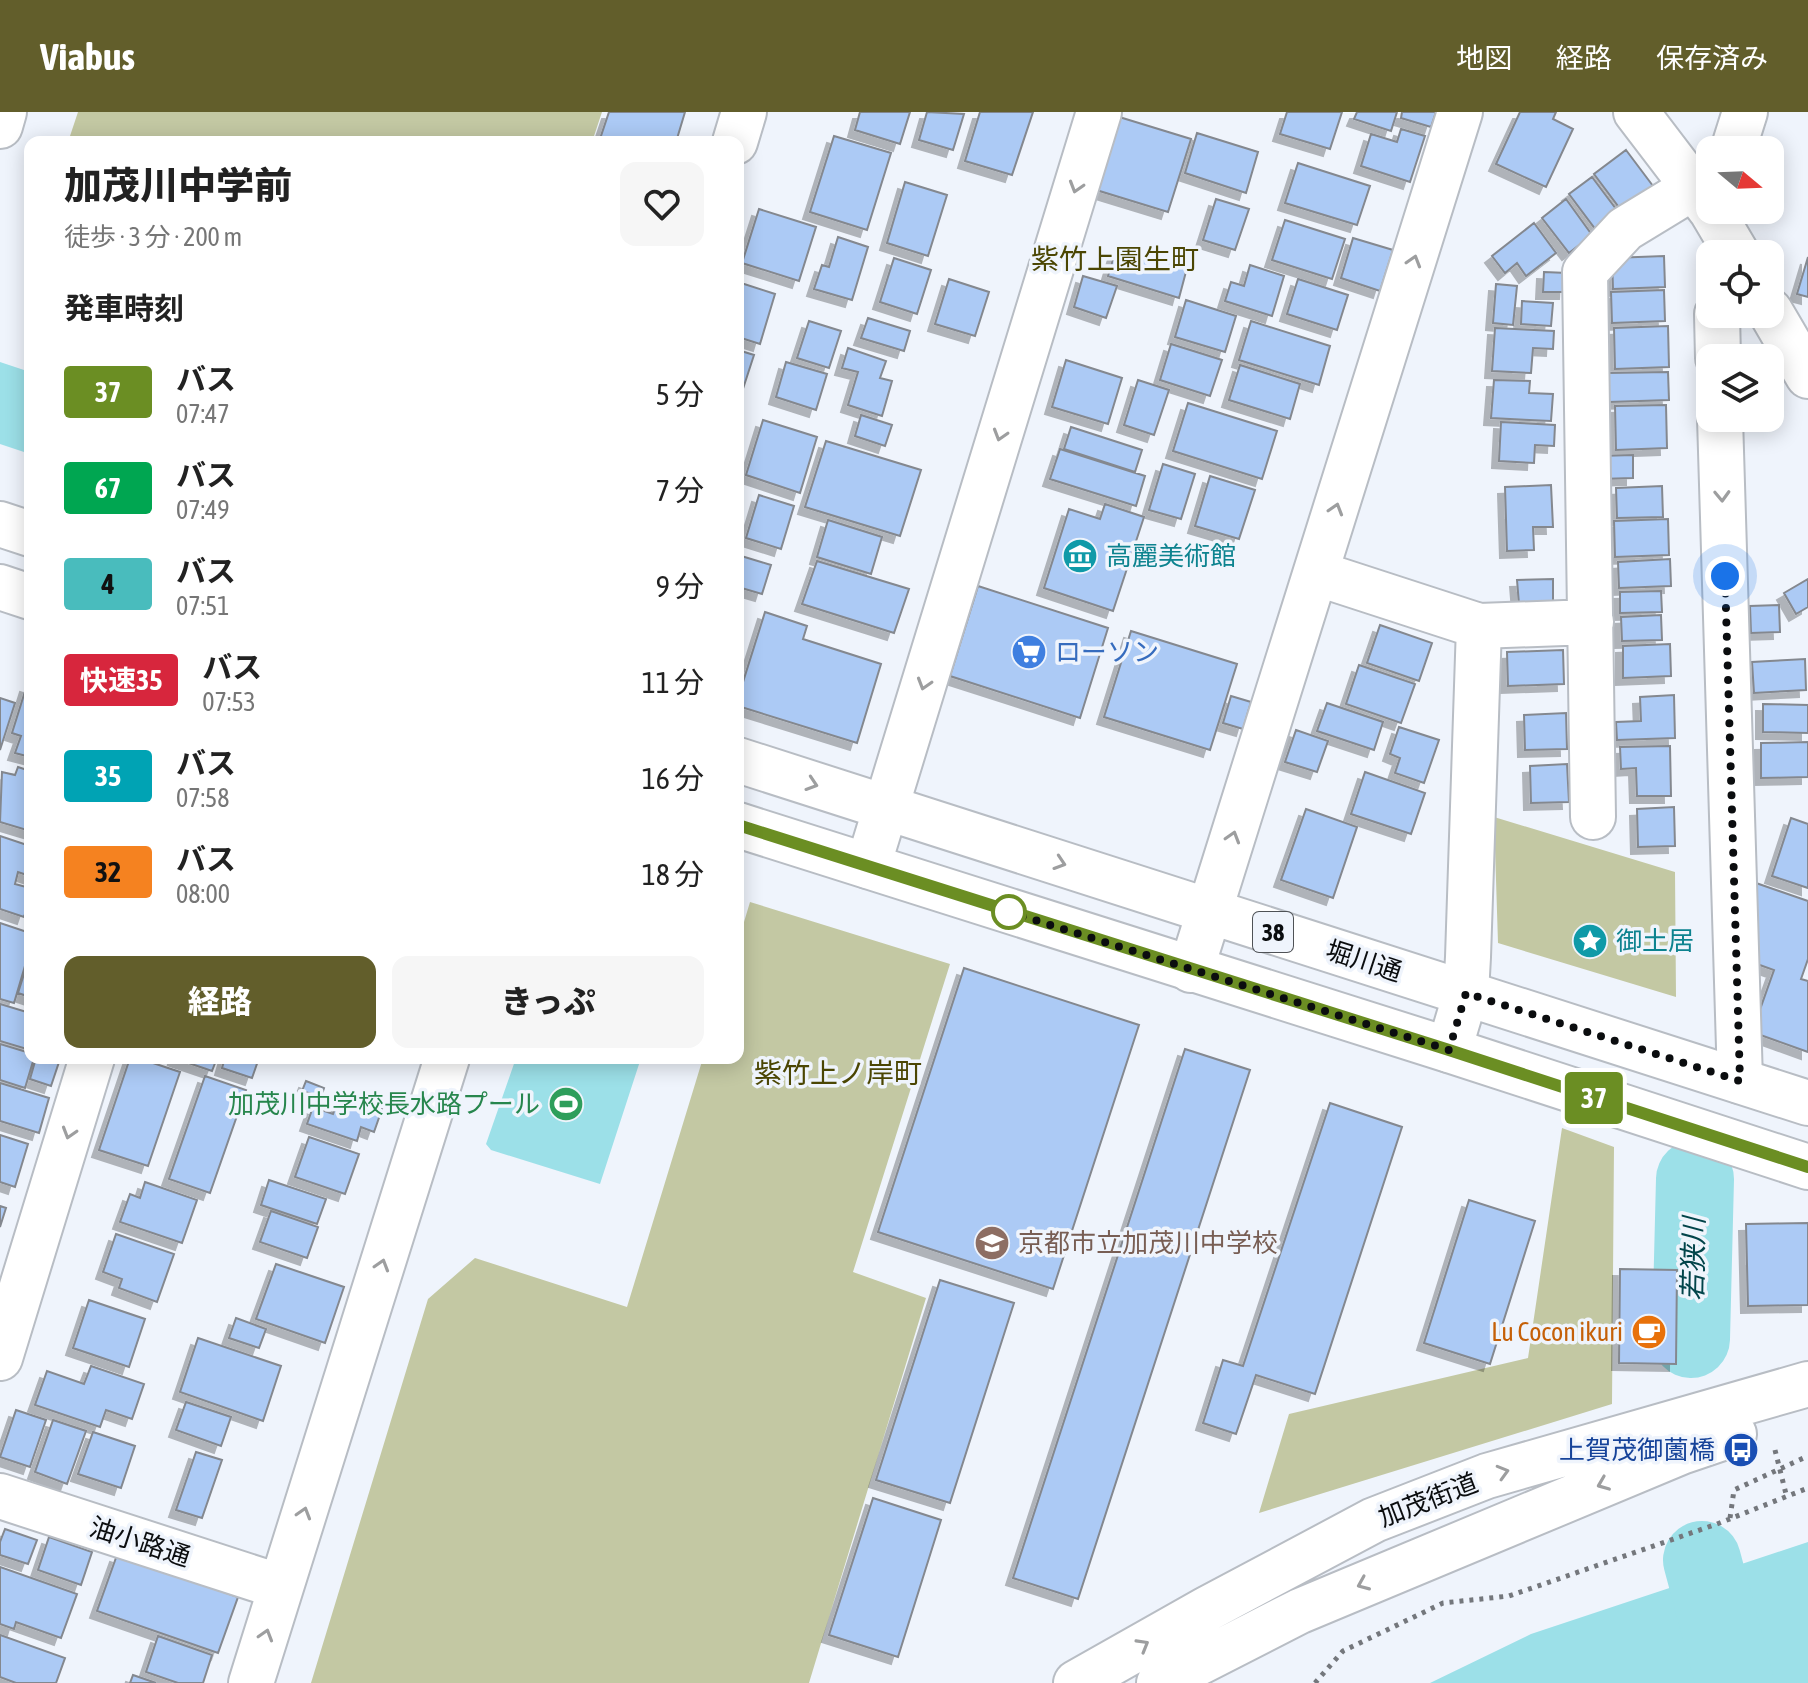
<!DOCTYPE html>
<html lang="ja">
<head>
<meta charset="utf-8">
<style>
  body { margin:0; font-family:"Asap Condensed","Noto Sans JP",sans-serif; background:#f6f6f6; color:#222; height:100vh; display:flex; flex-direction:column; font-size:30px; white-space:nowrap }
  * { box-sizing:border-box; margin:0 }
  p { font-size:26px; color:#767676 }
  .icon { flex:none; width:44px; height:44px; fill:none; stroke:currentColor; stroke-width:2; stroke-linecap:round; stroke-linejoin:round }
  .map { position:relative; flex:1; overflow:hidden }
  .side { position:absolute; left:24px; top:24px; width:720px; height:928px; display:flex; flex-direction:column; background:#fff; border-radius:16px; box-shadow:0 4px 20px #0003 }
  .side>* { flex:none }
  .badge { padding:0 16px; border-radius:6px; font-size:28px; line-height:52px }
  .needle { width:52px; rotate:109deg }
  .tools { position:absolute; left:1696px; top:24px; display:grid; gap:16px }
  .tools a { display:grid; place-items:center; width:88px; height:88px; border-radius:16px; background:#fff; box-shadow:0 4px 20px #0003; font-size:40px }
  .you { position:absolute; width:40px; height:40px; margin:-20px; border:6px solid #fff; border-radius:50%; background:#1a73e8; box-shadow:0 0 0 12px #1a73e833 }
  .map>.badge { position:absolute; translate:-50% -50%; box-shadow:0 0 0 4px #fff }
  h2 { padding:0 40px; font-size:30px; line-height:72px }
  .round { display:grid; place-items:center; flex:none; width:84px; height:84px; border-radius:16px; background:#f6f6f6 }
  .overview { display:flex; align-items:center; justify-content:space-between; height:136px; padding:0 40px }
  h1 { font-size:38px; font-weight:800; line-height:60px }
  .primary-button { display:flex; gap:16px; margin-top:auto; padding:16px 40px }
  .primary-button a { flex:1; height:92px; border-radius:16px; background:#625e2b; color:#fff; font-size:32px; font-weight:800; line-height:92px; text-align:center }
  .primary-button a+a { background:#f6f6f6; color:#222 }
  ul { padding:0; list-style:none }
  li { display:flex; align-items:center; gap:24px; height:96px; padding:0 40px }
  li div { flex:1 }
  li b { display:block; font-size:30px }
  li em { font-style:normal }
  li .badge { min-width:88px; font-weight:700; text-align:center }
  header { display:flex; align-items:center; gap:48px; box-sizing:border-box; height:112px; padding:0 40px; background:#625e2b; color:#fff }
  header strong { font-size:38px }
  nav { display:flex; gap:44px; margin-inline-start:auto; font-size:28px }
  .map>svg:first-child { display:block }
  .green { fill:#c3c8a3 }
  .water { fill:#9ce0e8 }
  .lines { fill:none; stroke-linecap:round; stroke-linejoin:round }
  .river { stroke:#9ce0e8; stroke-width:78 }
  .building { fill:#accaf5; stroke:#84888f; stroke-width:2; filter:url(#shadow) }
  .minor-casing { stroke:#b8bdc4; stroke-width:48 }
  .major-casing { stroke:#b8bdc4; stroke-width:48 }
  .path { stroke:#74777c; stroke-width:5; stroke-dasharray:4 6; stroke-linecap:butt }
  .minor { stroke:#fff; stroke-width:44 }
  .major { stroke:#fff; stroke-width:44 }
  .oneway { stroke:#9d9e9f }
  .line-casing { stroke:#fff; stroke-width:18 }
  .line { stroke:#6b8e23; stroke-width:12 }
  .walk { stroke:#0b0d0f; stroke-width:8; stroke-dasharray:0 14.4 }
  .stop-dot { fill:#fff; stroke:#6b8e23; stroke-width:4 }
  .labels { text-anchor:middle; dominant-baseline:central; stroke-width:7; stroke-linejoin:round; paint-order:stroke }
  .shield { fill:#eff4fc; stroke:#4f5256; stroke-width:2 }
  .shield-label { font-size:24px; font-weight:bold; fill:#0b0d0f }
  .culture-label { font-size:26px; fill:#0d838f; stroke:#eff4fc; text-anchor:start }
  .shop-label { font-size:26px; fill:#366cbe; stroke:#eff4fc; text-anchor:start }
  .street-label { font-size:26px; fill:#0b0d0f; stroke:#eff4fc }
  .leisure-label { font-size:26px; fill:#27864d; stroke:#eff4fc; text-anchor:end }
  .education-label { font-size:26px; fill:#785e54; stroke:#eff4fc; text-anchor:start }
  .food-label { font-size:26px; fill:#c56008; stroke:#eff4fc; text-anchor:end }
  .transit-label { font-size:26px; fill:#164399; stroke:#eff4fc; text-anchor:end }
  .neighbourhood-label { font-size:28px; fill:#4b4603; stroke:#eff4fc }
  .water-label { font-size:28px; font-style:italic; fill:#02444a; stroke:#eff4fc }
</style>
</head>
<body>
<header>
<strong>Viabus</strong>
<nav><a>地図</a><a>経路</a><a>保存済み</a></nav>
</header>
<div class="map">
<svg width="1808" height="1571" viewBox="0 0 1808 1571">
  <defs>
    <filter id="shadow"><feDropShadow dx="-7" dy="7" stdDeviation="0" flood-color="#0004"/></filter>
  </defs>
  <rect width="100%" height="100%" fill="#eff4fc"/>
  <path class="green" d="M78 0H602L592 30H68Z
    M1494 705 1675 760 1676 885 1498 831Z
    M750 790 950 852 853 1160 926 1186 809 1571H311L428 1187 475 1146 627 1195 703 946H738V830Z
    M1562 1016 1614 1035 1612 1292 1259 1401 1289 1302 1528 1246Z"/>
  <path class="water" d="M0 250 30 260V342L0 332Z
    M516 946H641L600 1072 491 1038 486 1032Z
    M1808 1430V1571H1430L1531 1522Z"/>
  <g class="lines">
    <path class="river" d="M1691 1227 1695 1067
      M1702 1448 1735 1571"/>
  </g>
  <path class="building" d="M609 0H685L676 30H599Z
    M860 0H910L900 32 855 18Z
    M927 0 964 2 953 38 919 28Z
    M980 0H1033L1012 63 965 49Z
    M1287 0H1342L1330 37 1280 22Z
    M1357 0H1397L1391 19 1354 7Z
    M1402 0H1436L1431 15 1401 6Z
    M1520 0H1556L1553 7 1573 17 1546 75 1496 52Z
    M1116 4 1191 27 1168 100 1093 77Z
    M1401 17 1425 24 1410 70 1361 54 1371 22 1397 30Z
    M1197 21 1258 40 1246 81 1185 61Z
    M834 24 891 41 867 118 810 100Z
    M1626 38 1653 74 1621 98 1594 62Z
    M1298 51 1370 74 1357 113 1285 91Z
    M1592 65 1619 101 1596 118 1569 82Z
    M905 70 947 83 928 144 887 131Z
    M1216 87 1249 97 1235 138 1203 128Z
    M1566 87 1592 123 1569 141 1542 106Z
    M759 97 816 115 799 169 742 151Z
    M1285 108 1345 127 1332 167 1272 148Z
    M1534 111 1556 141 1526 164 1517 151 1505 161 1492 144Z
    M838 125 868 135 852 188 814 177 822 153 829 155Z
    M1353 126 1393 138 1380 179 1341 166Z
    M1117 134 1187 156 1179 186 1108 164Z
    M1664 144 1665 175 1613 177 1612 146Z
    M1808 145V185L1797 182Z
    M894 146 931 158 917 202 880 190Z
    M1250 153 1284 164 1272 204 1225 189 1231 170 1244 174Z
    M1544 160 1567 161 1566 180H1543Z
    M1083 164 1117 174 1106 206 1074 195Z
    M949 167 989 180 975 224 935 212Z
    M1298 167 1348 183 1337 218 1287 202Z
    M738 170 775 182 760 232 738 225Z
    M1496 172 1517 174 1513 213 1493 211Z
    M1664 178 1665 209 1612 211 1611 180Z
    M1186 188 1236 204 1225 240 1175 225Z
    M1522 189 1553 191 1551 214 1521 212Z
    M868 206 910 219 904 239 861 226Z
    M809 209 841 219 829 256 797 246Z
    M1251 209 1330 234 1319 273 1239 248Z
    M1668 214 1669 255 1615 257 1614 216Z
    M1495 216 1554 219 1553 237 1533 236 1531 261 1492 259Z
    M1171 232 1222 248 1210 284 1160 268Z
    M848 236 886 249 880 266 892 269 882 304 848 293 858 260 842 256Z
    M738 238 754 243 739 289H738Z
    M1066 248 1122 266 1108 312 1052 295Z
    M786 250 827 262 816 298 776 285Z
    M1240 253 1300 272 1290 307 1229 288Z
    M1668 260 1669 288 1609 290 1608 261Z
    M1138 268 1169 278 1154 323 1124 313Z
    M1494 268 1530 269 1529 281 1553 282 1551 309 1491 306Z
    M1188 291 1277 319 1262 367 1173 339Z
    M1666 293 1667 336 1616 338 1615 294Z
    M861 303 892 313 885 334 855 324Z
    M763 308 817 325 800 381 746 363Z
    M1501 310 1555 313 1554 334 1535 333 1534 351 1499 349Z
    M1071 315 1142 338 1135 360 1064 337Z
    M826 329 921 358 900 424 805 395Z
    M1060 337 1145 364 1136 394 1050 367Z
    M1633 343V366L1600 367 1599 344Z
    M1163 352 1195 362 1181 407 1149 398Z
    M1210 364 1255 378 1239 427 1195 414Z
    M1551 373 1553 415H1533L1534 438 1507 439 1505 375Z
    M1662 374 1663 405 1617 406 1616 376Z
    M759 383 794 394 781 437 746 426Z
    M1105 392 1144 405 1113 499 1044 476 1069 397 1100 407Z
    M1668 407 1669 443 1615 445 1614 409Z
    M828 408 882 425 871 462 817 445Z
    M738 443 771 453 762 482 738 475Z
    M1670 447 1671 474 1619 476 1618 450Z
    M817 449 909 477 894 521 802 492Z
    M1553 467V490L1519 492 1517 468Z
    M1808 467V495L1796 502 1784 481Z
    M978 474 1108 516 1080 606 950 564Z
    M1661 479 1662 500 1620 501V480Z
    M1779 493 1780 520 1751 521 1750 494Z
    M765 500 807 514 803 527 881 552 857 631 738 594V586Z
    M1661 503 1662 528 1622 529 1621 505Z
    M1380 513 1432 531 1419 569 1367 551Z
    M1131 519 1237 552 1210 638 1104 605Z
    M1670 532 1671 564 1623 566V534Z
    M1563 538 1564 572 1508 574 1507 540Z
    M1805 547 1806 578 1754 581 1752 550Z
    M1359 553 1415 572 1401 611 1346 592Z
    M27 573 30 574V645L15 641 21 624 12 621Z
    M1674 583 1675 626 1617 628 1616 610 1641 609 1640 585Z
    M1231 584 1251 590 1243 617 1223 611Z
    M0 586 15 591 0 638Z
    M1327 591 1383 610 1374 638 1317 619Z
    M1763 592 1808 593V621L1763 620Z
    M1566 601 1567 637 1525 638 1524 603Z
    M1399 615 1439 628 1424 671 1395 661 1400 646 1390 642Z
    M1296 618 1328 629 1317 660 1285 650Z
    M1808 630V665L1761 666V631Z
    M1670 634 1671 684H1637L1636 656 1621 657 1620 635Z
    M1567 652 1569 690 1531 691 1530 654Z
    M18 655 30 659V719L0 710 2 660 15 663Z
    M1365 660 1425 681 1411 722 1351 702Z
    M1674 695 1675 734 1638 735 1637 697Z
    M1306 697 1357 715 1333 786 1281 768Z
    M1791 706 1808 712V776L1772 764Z
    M0 724 30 734V764L18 760 15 772 30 776V787L24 805 0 797Z
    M1756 771 1808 789V847L1801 867 1808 869V940L1752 920 1774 858 1757 852Z
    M0 811 30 821V837L14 891 0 887Z
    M30 843V885L18 881Z
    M964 856 1139 913 1053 1177 878 1120Z
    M0 892 30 901V938L0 929Z
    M0 932 30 941V946H34L25 976 0 968Z
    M1185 937 1250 958 1078 1487 1013 1466Z
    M36 946 59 950 51 974 30 967Z
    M130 946H138L180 960 148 1054 99 1038Z
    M174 946H217L212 959Z
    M225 946H259L252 966 222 956Z
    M205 964 246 978 210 1081 169 1067Z
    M306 969 324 976 321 985 302 979Z
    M0 971 49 986 39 1021 0 1009Z
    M340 982 382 997 374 1020 361 1015 357 1029 307 1012 313 995 333 1002Z
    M1330 991 1402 1015 1315 1282 1256 1263 1236 1322 1203 1311 1223 1248 1243 1254Z
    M0 1023 28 1032 15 1075 0 1070Z
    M309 1025 359 1042 345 1082 295 1065Z
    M269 1068 326 1087 317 1112 261 1093Z
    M145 1070 197 1088 182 1131 120 1110 130 1082 140 1086Z
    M1469 1088 1535 1109 1490 1252 1424 1231Z
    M0 1094 6 1096 0 1115Z
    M271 1099 318 1115 307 1146 260 1130Z
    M1808 1111V1193L1748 1194 1746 1112Z
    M116 1122 174 1142 157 1190 119 1176 122 1167 103 1160Z
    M276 1152 344 1175 325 1231 256 1207Z
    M1620 1157 1677 1158 1676 1252 1619 1251Z
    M940 1168 1014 1191 950 1391 876 1368Z
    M89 1188 145 1207 129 1255 73 1236Z
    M236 1206 266 1217 259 1236 229 1226Z
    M198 1226 281 1254 263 1309 180 1280Z
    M91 1254 144 1272 132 1307 106 1298 100 1315 35 1293 47 1259 84 1272Z
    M186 1290 231 1305 221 1334 176 1318Z
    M16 1298 46 1308 30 1355 0 1345Z
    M53 1308 86 1319 67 1372 35 1360Z
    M93 1320 135 1334 121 1376 78 1362Z
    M196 1340 222 1348 202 1406 176 1398Z
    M873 1386 941 1408 898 1545 829 1523Z
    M5 1417 37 1428 28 1452 0 1443V1430Z
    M49 1425 92 1440 81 1473 38 1458Z
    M117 1443 238 1485 218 1541 97 1499Z
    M0 1455 77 1482 61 1526 16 1510 14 1517 0 1512Z
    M0 1523 65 1546 56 1571H16L0 1565Z
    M158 1524 212 1543 203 1571H178L146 1560Z
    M133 1563 156 1571H130Z"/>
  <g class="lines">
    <defs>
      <path id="minor" d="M1636 0 1710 97
        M0 14 4 0
        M735 30 744 0
        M1733 38 1745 0
        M1711 98 1737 142
        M1770 199 1808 264
        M1717 202 1718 246
        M1720 306 1740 969
        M1316 461 1479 514 1468 845 1466 881 1449 938
        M1479 514 1591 510
        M1593 705 1585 160 1625 117 1694 75
        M868 754 1099 0
        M1191 858 1460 0
        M0 1246 92 946
        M0 1384 281 1475
        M251 1571 447 946
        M1076 1571 1207 1497 1374 1408 1487 1364 1808 1272
        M1159 1571 1300 1499 1681 1340 1734 1322"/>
      <path id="major" d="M0 412 30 422
        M0 475 30 485
        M738 648 1808 991
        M738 713 1449 938 1808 1055"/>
    </defs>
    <use href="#minor" class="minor-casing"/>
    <use href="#major" class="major-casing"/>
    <path class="path" d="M1775 1338 1786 1382
      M1730 1406 1734 1378 1808 1344
      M1315 1571 1343 1539 1443 1491 1509 1484 1717 1412 1808 1376"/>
    <use href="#minor" class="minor"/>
    <use href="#major" class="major"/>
  </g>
  <defs><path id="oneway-chevron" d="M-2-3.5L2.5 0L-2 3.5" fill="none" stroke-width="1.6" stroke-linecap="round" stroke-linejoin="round" transform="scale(2)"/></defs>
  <g class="oneway">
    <use href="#oneway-chevron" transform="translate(1076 75) rotate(107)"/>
    <use href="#oneway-chevron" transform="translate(1414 149) rotate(-73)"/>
    <use href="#oneway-chevron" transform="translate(1000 323) rotate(107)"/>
    <use href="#oneway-chevron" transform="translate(1722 384) rotate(88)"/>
    <use href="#oneway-chevron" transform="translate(1336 397) rotate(-73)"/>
    <use href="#oneway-chevron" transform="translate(924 572) rotate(107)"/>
    <use href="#oneway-chevron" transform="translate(812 672) rotate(18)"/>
    <use href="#oneway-chevron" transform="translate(1233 725) rotate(-73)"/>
    <use href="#oneway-chevron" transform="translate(1060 751) rotate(18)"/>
    <use href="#oneway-chevron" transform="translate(69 1021) rotate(107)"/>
    <use href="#oneway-chevron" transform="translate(382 1153) rotate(-73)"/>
    <use href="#oneway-chevron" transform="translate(1503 1360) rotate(-16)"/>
    <use href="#oneway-chevron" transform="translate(1603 1372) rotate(158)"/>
    <use href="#oneway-chevron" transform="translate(304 1401) rotate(-73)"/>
    <use href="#oneway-chevron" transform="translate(1363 1472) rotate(157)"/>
    <use href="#oneway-chevron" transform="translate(266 1523) rotate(-73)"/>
    <use href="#oneway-chevron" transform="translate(1143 1533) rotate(-30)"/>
  </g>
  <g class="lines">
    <defs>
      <path id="line" d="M738 713 1449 938 1808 1055"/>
    </defs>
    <use href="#line" class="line-casing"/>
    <use href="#line" class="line"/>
    <path class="walk" d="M1009 800 1449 938 1466 881 1740 969 1725 464"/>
  </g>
  <defs>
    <symbol id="museum-disc" viewBox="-11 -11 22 22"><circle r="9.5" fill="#0f9aa8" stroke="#eff4fc"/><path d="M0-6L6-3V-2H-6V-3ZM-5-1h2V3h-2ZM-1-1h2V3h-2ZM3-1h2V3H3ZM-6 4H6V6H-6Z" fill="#fff"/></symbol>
    <symbol id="supermarket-disc" viewBox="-11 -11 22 22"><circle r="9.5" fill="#3f7fe0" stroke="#eff4fc"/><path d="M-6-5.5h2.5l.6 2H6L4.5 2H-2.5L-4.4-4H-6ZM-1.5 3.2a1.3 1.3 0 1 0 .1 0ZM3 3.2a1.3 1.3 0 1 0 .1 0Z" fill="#fff"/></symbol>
    <symbol id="sight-disc" viewBox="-11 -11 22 22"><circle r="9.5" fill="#0f9aa8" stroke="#eff4fc"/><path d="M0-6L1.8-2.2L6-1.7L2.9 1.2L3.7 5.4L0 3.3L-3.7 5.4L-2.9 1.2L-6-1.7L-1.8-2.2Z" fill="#fff"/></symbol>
    <symbol id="stadium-disc" viewBox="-11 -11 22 22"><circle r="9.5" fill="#2e9e5b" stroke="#eff4fc"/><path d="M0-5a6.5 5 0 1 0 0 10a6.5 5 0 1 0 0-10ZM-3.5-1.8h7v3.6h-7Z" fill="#fff"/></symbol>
    <symbol id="school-disc" viewBox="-11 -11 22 22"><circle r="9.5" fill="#8d6e63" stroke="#eff4fc"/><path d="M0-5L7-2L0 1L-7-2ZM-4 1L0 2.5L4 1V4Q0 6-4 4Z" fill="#fff"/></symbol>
    <symbol id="cafe-disc" viewBox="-11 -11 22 22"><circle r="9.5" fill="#e8710a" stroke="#eff4fc"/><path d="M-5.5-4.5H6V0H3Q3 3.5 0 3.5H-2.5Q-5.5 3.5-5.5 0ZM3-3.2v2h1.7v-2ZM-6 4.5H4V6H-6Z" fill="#fff"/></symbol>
    <symbol id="bus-disc" viewBox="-11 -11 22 22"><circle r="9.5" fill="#1a4fb4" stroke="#eff4fc"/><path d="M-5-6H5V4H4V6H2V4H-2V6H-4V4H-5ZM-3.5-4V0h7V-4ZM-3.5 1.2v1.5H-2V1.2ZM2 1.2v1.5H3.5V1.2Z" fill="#fff"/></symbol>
  </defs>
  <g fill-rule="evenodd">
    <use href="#museum-disc" x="1060" y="424" width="40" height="40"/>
    <use href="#supermarket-disc" x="1009" y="520" width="40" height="40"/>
    <use href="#sight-disc" x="1570" y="809" width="40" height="40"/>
    <use href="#stadium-disc" x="546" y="972" width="40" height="40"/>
    <use href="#school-disc" x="972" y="1111" width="40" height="40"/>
    <use href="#cafe-disc" x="1629" y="1200" width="40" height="40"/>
    <use href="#bus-disc" x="1721" y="1318" width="40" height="40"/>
  </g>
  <circle class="stop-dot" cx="1009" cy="800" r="16"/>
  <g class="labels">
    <rect class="shield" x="1253" y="800" width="40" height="40" rx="6"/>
    <g class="shield-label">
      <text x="1273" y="820">38</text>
    </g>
    <g class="culture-label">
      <text x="1106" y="444">高麗美術館</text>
      <text x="1616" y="829">御土居</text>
    </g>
    <g class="shop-label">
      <text x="1055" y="540">ローソン</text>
    </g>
    <g class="street-label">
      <text transform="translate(1364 849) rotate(18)">堀川通</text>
      <text transform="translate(1428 1388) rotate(-21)">加茂街道</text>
      <text transform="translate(140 1430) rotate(18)">油小路通</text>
    </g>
    <g class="leisure-label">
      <text x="540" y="992">加茂川中学校長水路プール</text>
    </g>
    <g class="education-label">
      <text x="1018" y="1131">京都市立加茂川中学校</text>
    </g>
    <g class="food-label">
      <text x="1623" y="1220">Lu Cocon ikuri</text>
    </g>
    <g class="transit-label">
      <text x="1715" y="1338">上賀茂御薗橋</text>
    </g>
    <g class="neighbourhood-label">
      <text x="1115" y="147">紫竹上園生町</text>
      <text x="838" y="961">紫竹上ノ岸町</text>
    </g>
    <g class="water-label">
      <text transform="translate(1693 1147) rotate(-89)">若狭川</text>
    </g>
  </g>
</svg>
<div class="tools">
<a><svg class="needle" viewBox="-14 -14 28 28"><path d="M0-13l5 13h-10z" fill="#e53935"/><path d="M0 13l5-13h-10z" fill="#767676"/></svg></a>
<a><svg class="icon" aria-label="locate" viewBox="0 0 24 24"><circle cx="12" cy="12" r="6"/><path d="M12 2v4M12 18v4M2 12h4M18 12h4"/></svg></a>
<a><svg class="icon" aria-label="layers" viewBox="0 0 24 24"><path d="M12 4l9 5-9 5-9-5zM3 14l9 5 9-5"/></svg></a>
</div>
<div class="you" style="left:1725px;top:464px"></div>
<b class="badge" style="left:1594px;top:986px;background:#6b8e23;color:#fff">37</b>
<section class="side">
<div class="overview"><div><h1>加茂川中学前</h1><p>徒歩 · 3 分 · 200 m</p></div><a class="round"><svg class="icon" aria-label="heart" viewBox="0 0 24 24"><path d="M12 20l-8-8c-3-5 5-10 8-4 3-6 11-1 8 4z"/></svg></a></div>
<h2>発車時刻</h2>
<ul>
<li><span class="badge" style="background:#6b8e23;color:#fff">37</span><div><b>バス</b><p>07:47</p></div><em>5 分</em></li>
<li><span class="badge" style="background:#00a651;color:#fff">67</span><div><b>バス</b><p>07:49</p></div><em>7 分</em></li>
<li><span class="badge" style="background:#49bcbd;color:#111">4</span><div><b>バス</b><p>07:51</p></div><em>9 分</em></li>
<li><span class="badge" style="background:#d7263d;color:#fff">快速35</span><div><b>バス</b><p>07:53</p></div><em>11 分</em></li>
<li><span class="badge" style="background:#00a3b4;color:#fff">35</span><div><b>バス</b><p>07:58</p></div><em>16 分</em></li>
<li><span class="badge" style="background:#f58220;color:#111">32</span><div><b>バス</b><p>08:00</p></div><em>18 分</em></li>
</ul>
<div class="primary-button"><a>経路</a><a>きっぷ</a></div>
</section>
</div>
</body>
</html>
